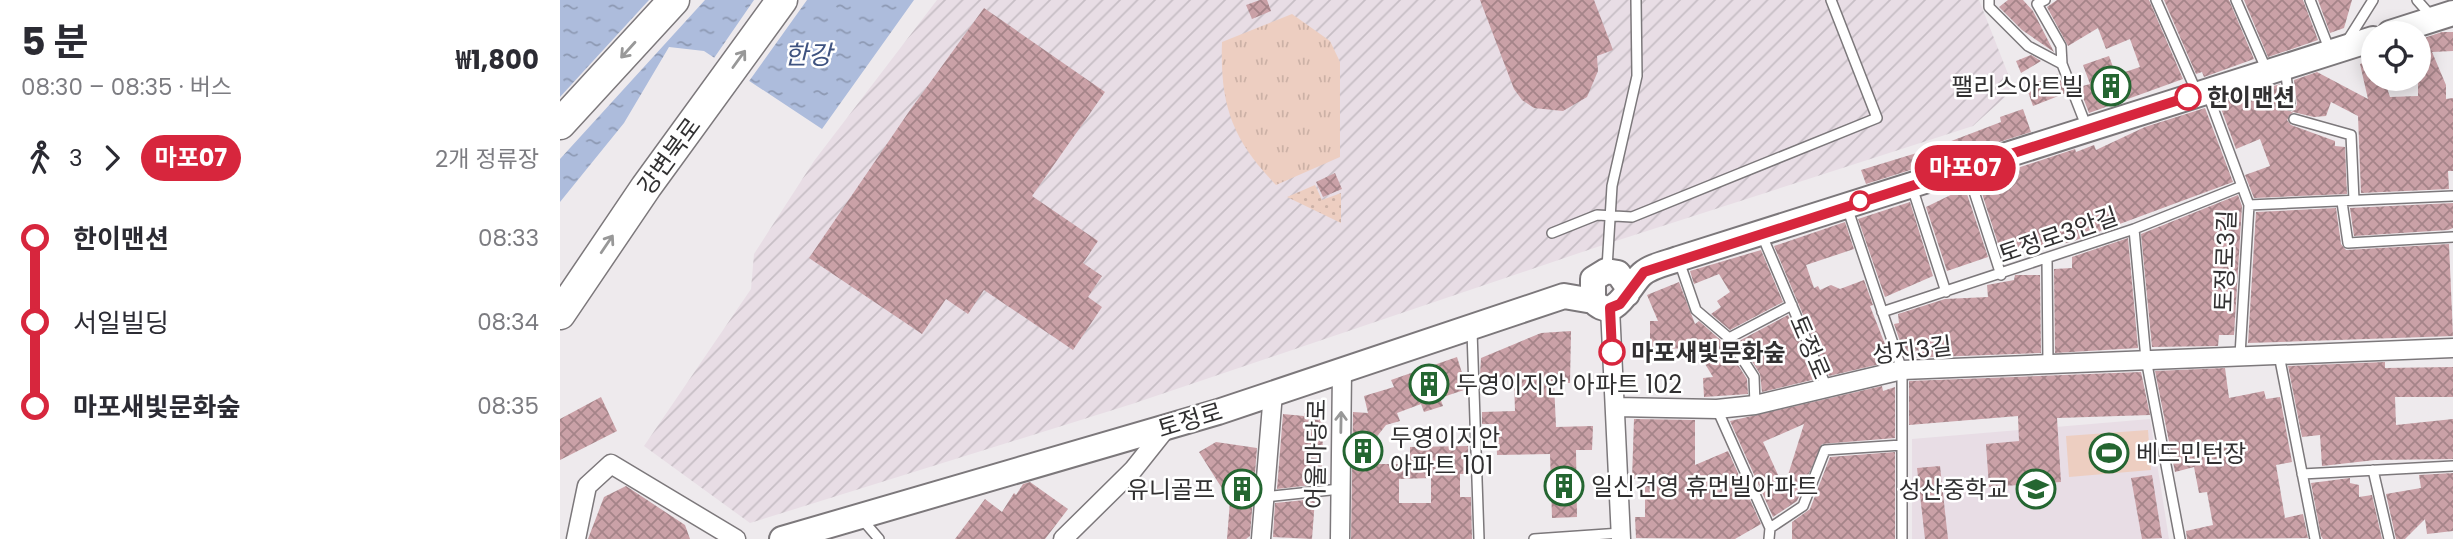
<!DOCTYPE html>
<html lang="ko">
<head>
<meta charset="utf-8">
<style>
  body { margin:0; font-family:Poppins,"Noto Sans KR",sans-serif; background:#f7f7f7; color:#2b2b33; height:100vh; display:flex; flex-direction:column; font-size:26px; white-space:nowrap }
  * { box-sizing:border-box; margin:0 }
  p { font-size:23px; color:#7c7c81 }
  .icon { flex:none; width:38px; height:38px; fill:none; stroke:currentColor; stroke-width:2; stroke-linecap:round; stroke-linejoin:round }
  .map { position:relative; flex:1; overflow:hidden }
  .details { display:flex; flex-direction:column; background:#fff; width:560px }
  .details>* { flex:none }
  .badge { padding:0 14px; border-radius:23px; font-size:24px; line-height:46px }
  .buttons { position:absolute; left:1801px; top:21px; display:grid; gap:14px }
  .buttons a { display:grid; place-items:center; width:70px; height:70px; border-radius:50%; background:#fff; box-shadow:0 4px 18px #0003; font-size:35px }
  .map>.badge { position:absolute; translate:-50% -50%; box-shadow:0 0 0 4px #fff }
  .legs { display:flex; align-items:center; gap:10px; height:77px; padding:0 21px; font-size:23px }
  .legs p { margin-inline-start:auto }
  .headline { display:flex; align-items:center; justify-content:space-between; height:119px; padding:0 21px }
  h1 { font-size:38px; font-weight:700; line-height:52px }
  ul { padding:0 21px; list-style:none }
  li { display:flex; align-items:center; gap:24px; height:84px; font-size:26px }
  li i { display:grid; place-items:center; width:10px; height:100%; margin:0 9px; background:currentColor }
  li i::after { content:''; width:18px; height:18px; margin:-9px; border:5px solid; border-radius:50%; background:#fff }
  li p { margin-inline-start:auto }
  li:first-child i { background:linear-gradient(#0000 50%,currentColor 0) }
  li:last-child i { background:linear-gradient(currentColor 50%,#0000 0) }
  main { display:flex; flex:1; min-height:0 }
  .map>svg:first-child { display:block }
  .built { fill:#e8dde5 }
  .industrial { fill:url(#industrial-furrows) }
  .grass { fill:url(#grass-tufts) }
  .park { fill:url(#park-dots) }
  .pitch { fill:#edcec1 }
  .water { fill:url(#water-ripples) }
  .pier { fill:#eeeaed }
  .building { fill:url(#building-cross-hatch); fill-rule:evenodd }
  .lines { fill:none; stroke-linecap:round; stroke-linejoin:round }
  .lane-casing { stroke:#7c787b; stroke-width:12 }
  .street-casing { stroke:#7c787b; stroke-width:21 }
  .secondary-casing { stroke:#7c787b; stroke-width:28 }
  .highway-casing { stroke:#7c787b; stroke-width:33 }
  .lane { stroke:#fff; stroke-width:9 }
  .street { stroke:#fff; stroke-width:18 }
  .secondary { stroke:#fff; stroke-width:24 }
  .highway { stroke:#fff; stroke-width:30 }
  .oneway { stroke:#989898 }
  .line-1-casing { stroke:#fff; stroke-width:16 }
  .line-1 { stroke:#d7263d; stroke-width:10 }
  .stop-1-dot { fill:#fff; stroke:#d7263d; stroke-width:3.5 }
  .labels { text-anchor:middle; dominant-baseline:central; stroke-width:5; stroke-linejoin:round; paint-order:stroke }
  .poi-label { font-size:24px; fill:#313031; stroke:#fff; text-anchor:start }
  .stop-label { font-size:24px; font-weight:bold; fill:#313031; stroke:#fff; text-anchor:start }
  .street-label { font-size:24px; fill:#313031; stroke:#fff }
  .water-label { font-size:26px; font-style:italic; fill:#3f5380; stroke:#fff }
</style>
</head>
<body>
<main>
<section class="details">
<div class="headline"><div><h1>5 분</h1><p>08:30 – 08:35 · 버스</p></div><b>₩1,800</b></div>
<div class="legs"><svg class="icon" aria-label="walk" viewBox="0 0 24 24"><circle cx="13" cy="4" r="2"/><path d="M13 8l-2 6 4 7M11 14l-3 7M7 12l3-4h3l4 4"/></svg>3<svg class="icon" aria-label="forward" viewBox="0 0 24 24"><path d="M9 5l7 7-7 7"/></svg><b class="badge" style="background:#d7263d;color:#fff">마포07</b><p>2개 정류장</p></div>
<ul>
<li><i style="color:#d7263d"></i><b>한이맨션</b><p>08:33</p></li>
<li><i style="color:#d7263d"></i><span>서일빌딩</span><p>08:34</p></li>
<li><i style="color:#d7263d"></i><b>마포새빛문화숲</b><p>08:35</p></li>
</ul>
</section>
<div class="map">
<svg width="1893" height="539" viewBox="0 0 1893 539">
  <defs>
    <pattern id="industrial-furrows" width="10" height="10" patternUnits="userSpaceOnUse" patternTransform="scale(1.75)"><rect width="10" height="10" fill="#e8dde5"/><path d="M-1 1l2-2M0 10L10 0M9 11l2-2" fill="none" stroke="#c7bec5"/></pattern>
    <pattern id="grass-tufts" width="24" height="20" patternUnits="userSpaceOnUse" patternTransform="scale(1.75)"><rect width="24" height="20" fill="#edcec1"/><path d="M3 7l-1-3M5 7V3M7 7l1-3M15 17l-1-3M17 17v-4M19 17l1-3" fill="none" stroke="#ccb1a6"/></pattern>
    <pattern id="park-dots" width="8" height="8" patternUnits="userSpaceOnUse" patternTransform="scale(1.75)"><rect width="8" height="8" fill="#edcec1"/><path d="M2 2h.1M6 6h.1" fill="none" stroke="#ccb1a6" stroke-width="1.8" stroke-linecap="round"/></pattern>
    <pattern id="water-ripples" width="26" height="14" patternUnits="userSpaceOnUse" patternTransform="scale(1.75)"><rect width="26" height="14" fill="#adbcdc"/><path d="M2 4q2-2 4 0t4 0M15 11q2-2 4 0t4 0" fill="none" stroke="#8d99b3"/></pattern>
    <pattern id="building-cross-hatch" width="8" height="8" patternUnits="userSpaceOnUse" patternTransform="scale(1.75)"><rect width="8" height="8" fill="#caa1a7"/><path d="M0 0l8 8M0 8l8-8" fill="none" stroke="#a58489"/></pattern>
  </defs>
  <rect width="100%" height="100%" fill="#eeeaed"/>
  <path class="built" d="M1590 419 1609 539H1352V439Z"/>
  <path class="industrial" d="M377 0H1419L1452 84 1445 97 1413 126 1034 248 572 404 190 523 84 446 191 289 194 254 254 161Z"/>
  <path class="grass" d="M732 14 770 41 780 62V157L716 185C672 139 660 106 662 42Z"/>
  <path class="park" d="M755 185 762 200 781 193V223L727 197Z"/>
  <path class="pitch" d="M1588 430 1591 470 1509 477 1506 436Z"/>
  <path class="water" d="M0 0H354L262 129 144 51 109 47 64 123 0 202Z"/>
  <path class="pier" d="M89 0H145L0 159V97Z
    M194 0H247L187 84 152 61Z"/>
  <path class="building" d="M700 0H707L711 11 692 19 686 5Z
    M920 0H1034L1053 50 1037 56 1038 71 1027 97 1003 111 974 108 962 100 954 89Z
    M1448 0H1463L1473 11 1494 52 1462 30 1439 7Z
    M1497 0H1589L1623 79 1529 113 1519 87 1530 84 1523 65 1549 56 1556 75 1580 67 1570 39 1546 49 1538 28 1508 46 1487 7Z
    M1604 0H1669L1694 59 1644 77 1642 72 1636 74Z
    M1684 0H1743L1758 40 1708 57Z
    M1758 0H1792L1784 28 1770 33Z
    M424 8 545 92 472 196 538 241 523 263 542 276 528 297 542 307 513 350 424 290 408 314 386 299 362 334 249 258 348 113Z
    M1882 32H1893V51L1872 52 1886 85V99L1893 98V171H1888L1889 189 1801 193 1798 116 1771 102 1766 116 1754 117 1733 112 1727 120 1731 125 1775 141V146L1785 147 1787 194 1694 198 1685 175 1710 166 1700 139 1676 149 1659 103 1720 84 1723 107 1732 112 1737 105 1734 80 1757 72 1808 99 1800 64 1813 59V79H1824L1830 97 1858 96V48L1866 45 1864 38Z
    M1471 55 1481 61 1461 73 1456 61Z
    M1498 74 1506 93 1473 106 1466 86Z
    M1645 108 1673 182 1511 242 1501 244 1500 240 1469 251 1467 246 1442 256 1418 181 1515 149 1516 152 1534 145 1536 150 1585 127Z
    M1463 109 1471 132 1306 184 1301 170 1373 148 1441 122 1440 117Z
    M775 173 782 189 763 197 756 182Z
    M1405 188 1428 257 1387 271 1366 207Z
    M1678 195 1682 206 1674 335H1659L1658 346 1592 347 1581 234Z
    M1350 202 1373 276 1325 297 1298 219Z
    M1893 203V228L1888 230 1794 236 1790 208Z
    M1776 208 1781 244 1786 250 1889 244 1893 336 1688 343 1696 212Z
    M1285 222 1294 249 1246 265 1254 288 1258 286 1260 290 1271 285 1280 289 1304 280 1313 305 1310 306 1330 357 1316 365 1269 376 1214 246Z
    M1568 238 1578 348 1495 353 1494 269 1512 268V257Z
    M1201 250 1223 302 1170 330 1151 314 1161 307 1157 301 1170 292 1159 274 1134 284 1130 271Z
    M1455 275H1480L1481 353 1347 358 1345 356 1334 324 1339 323 1338 314 1385 299 1428 297 1427 285 1454 280Z
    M1119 282 1135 324 1139 321 1164 343 1187 379 1188 394 1144 397 1143 378 1153 377 1136 349 1090 348V321H1098L1087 295Z
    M1228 315 1256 379 1202 392 1200 374 1179 341Z
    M1011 331 1010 383H994L996 427 1033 426 1032 450H1016L1017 517 992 518 990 454 937 455 936 424H922V412L955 411 954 379 920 375 921 358 981 333Z
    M897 357 907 389 880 398 883 406 864 412 861 404 837 413 840 421 826 425 815 439V464H850V447L908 446V474H900V497H911L912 539H791L793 412 808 413 804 396 834 387 831 380ZM871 478V503H839V479Z
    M1825 362V368L1893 367V397H1835L1836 425 1893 419V459L1815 460 1762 466 1760 435 1742 437 1728 366Z
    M1665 368 1669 398 1704 391 1706 399 1720 397 1732 462 1716 465 1725 518 1743 514 1748 538 1627 539 1626 531 1653 525 1647 492 1639 493 1634 467 1615 472 1595 371Z
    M1581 372 1590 415 1497 418 1501 482 1429 487 1426 444 1459 441 1458 416 1349 425V381Z
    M1322 386 1323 391 1335 387V438L1262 444 1237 501 1213 517 1170 421ZM1244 424 1224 488 1203 442Z
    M41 397 57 431 0 460V419Z
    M744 413H764L761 484 717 489 723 414 744 416Z
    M1074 419 1135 420V465L1168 451 1201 524 1175 539 1076 538 1075 517H1085V479H1072Z
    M656 442 697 448 690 536 686 539H667L670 501 639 452Z
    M1335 452V539H1232V522L1250 509 1270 457Z
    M1380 466 1388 539H1365L1357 468Z
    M1893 473V531L1867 534 1865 519 1845 539H1836L1826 494 1861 488 1859 475Z
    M1592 475 1602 538 1582 539 1571 478Z
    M1790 478V483L1799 485V497L1812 495 1822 539H1763L1761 536 1751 483Z
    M470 482 508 509 485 539H395L425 499 442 512 454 493 456 495 463 484Z
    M66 486 125 525 130 539H28L44 497Z
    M755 499 752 539 713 537 715 503Z"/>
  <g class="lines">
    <defs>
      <path id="lane" d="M1429 0V7L1468 46 1502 64 1527 128
        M1485 0 1477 4 1501 46 1502 64
        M1596 0 1637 93
        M1676 0 1707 71
        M1750 0 1770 51
        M1857 0 1872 17
        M1786 43 1813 0
        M1725 68 1730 105
        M1647 92 1689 205 1680 355
        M1734 119 1791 135 1794 200
        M1407 170 1441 275
        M1352 187 1386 292
        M1782 202 1788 243 1893 237
        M1689 205 1893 196
        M1287 207 1342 370V539
        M1574 229 1586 359 1620 539
        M992 233 1037 215 1072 217 1317 118 1271 0
        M1201 233 1267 388
        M1487 259 1488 364
        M1119 261 1136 310 1169 338 1194 377 1195 405
        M1047 268 1052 186 1077 76 1076 0
        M1322 312 1574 229 1682 186
        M912 331 919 539
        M1169 338 1232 305
        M1719 355 1755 539
        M1157 409 1210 528 1209 539
        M1813 470 1829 539
        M1742 474 1893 466
        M704 497 780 489
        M301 518 319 539
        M1210 528 1243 506 1265 450 1342 445
        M974 539 1061 533"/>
      <path id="street" d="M1050 308 1061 539
        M1056 407 1157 409 1195 405 1342 370 1893 348
        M16 539 27 486 51 464 176 539
        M503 539 573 470 608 426
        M701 539 713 393
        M780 539 782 370"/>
      <path id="secondary" d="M1830 33 1893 13
        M1067 294V286L1058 273 1046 271 1033 279V301C1056 324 1068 286 1082 274 1091 266 1107 263 1118 259L1813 39
        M222 539 658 412 1004 296 1033 301"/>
      <path id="highway" d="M0 124 114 0
        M0 314 86 187 222 0"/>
    </defs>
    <use href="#lane" class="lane-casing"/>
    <use href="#street" class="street-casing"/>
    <use href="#secondary" class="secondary-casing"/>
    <use href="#highway" class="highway-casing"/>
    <use href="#lane" class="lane"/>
    <use href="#street" class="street"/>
    <use href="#secondary" class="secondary"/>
    <use href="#highway" class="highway"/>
  </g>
  <defs><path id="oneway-shaft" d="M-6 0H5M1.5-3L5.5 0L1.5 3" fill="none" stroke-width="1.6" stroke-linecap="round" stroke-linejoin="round" transform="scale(1.75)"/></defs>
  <g class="oneway">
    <use href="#oneway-shaft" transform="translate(68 50) rotate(132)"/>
    <use href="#oneway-shaft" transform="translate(179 59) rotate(-54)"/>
    <use href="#oneway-shaft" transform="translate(47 244) rotate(-56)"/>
    <use href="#oneway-shaft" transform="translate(781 422) rotate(-89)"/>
  </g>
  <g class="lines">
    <defs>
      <path id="line-1" d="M1052 352 1050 308 1060 304 1084 272 1628 97"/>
    </defs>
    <use href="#line-1" class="line-1-casing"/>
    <use href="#line-1" class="line-1"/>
  </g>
  <defs>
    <symbol id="building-ring" viewBox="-11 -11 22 22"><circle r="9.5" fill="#fff" stroke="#246631" stroke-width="1.5"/><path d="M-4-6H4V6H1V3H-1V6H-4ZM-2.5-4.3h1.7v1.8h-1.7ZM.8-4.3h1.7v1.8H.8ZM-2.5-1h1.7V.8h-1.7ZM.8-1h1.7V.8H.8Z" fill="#246631"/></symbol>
    <symbol id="stadium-ring" viewBox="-11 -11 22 22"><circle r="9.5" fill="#fff" stroke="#246631" stroke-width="1.5"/><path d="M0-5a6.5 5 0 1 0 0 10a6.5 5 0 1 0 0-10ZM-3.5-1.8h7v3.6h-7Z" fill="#246631"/></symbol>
    <symbol id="school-ring" viewBox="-11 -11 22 22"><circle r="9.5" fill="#fff" stroke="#246631" stroke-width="1.5"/><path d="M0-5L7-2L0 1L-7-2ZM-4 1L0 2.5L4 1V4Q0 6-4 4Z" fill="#246631"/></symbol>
  </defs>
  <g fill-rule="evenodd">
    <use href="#building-ring" x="1529" y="64" width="44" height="44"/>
    <use href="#building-ring" x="847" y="362" width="44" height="44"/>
    <use href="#building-ring" x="781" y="429" width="44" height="44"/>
    <use href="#stadium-ring" x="1527" y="431" width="44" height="44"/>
    <use href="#building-ring" x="982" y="464" width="44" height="44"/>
    <use href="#building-ring" x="660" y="467" width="44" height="44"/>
    <use href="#school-ring" x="1454" y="467" width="44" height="44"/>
  </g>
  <g class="stop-1-dot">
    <circle cx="1628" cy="97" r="12"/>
    <circle cx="1300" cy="201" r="9"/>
    <circle cx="1052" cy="352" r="12"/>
  </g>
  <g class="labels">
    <g class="poi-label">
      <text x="1524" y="86" text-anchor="end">팰리스아트빌</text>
      <text x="896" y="384">두영이지안 아파트 102</text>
      <text x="830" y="437">두영이지안<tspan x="830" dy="28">아파트 101</tspan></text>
      <text x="1576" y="453">베드민턴장</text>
      <text x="1031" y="486">일신건영 휴먼빌아파트</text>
      <text x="655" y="489" text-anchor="end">유니골프</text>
      <text x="1449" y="489" text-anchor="end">성산중학교</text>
    </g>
    <g class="stop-label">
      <text x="1647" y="97">한이맨션</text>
      <text x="1071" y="352">마포새빛문화숲</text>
    </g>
    <g class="street-label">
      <text transform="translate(109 156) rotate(-54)">강변북로</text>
      <text transform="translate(1498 235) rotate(-19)">토정로3안길</text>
      <text transform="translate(1665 261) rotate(-88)">토정로3길</text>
      <text transform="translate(1250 347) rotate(67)">토정로</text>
      <text transform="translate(1352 350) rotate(-7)">성지3길</text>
      <text transform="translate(630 420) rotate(-17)">토정로</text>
      <text transform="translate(756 454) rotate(-89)">어울마당로</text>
    </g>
    <g class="water-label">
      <text x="248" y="55">한강</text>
    </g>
  </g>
</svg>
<div class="buttons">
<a><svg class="icon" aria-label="locate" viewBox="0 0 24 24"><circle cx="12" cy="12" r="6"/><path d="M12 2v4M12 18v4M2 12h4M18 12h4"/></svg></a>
</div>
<b class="badge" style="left:1405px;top:168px;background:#d7263d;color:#fff">마포07</b>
</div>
</main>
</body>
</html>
